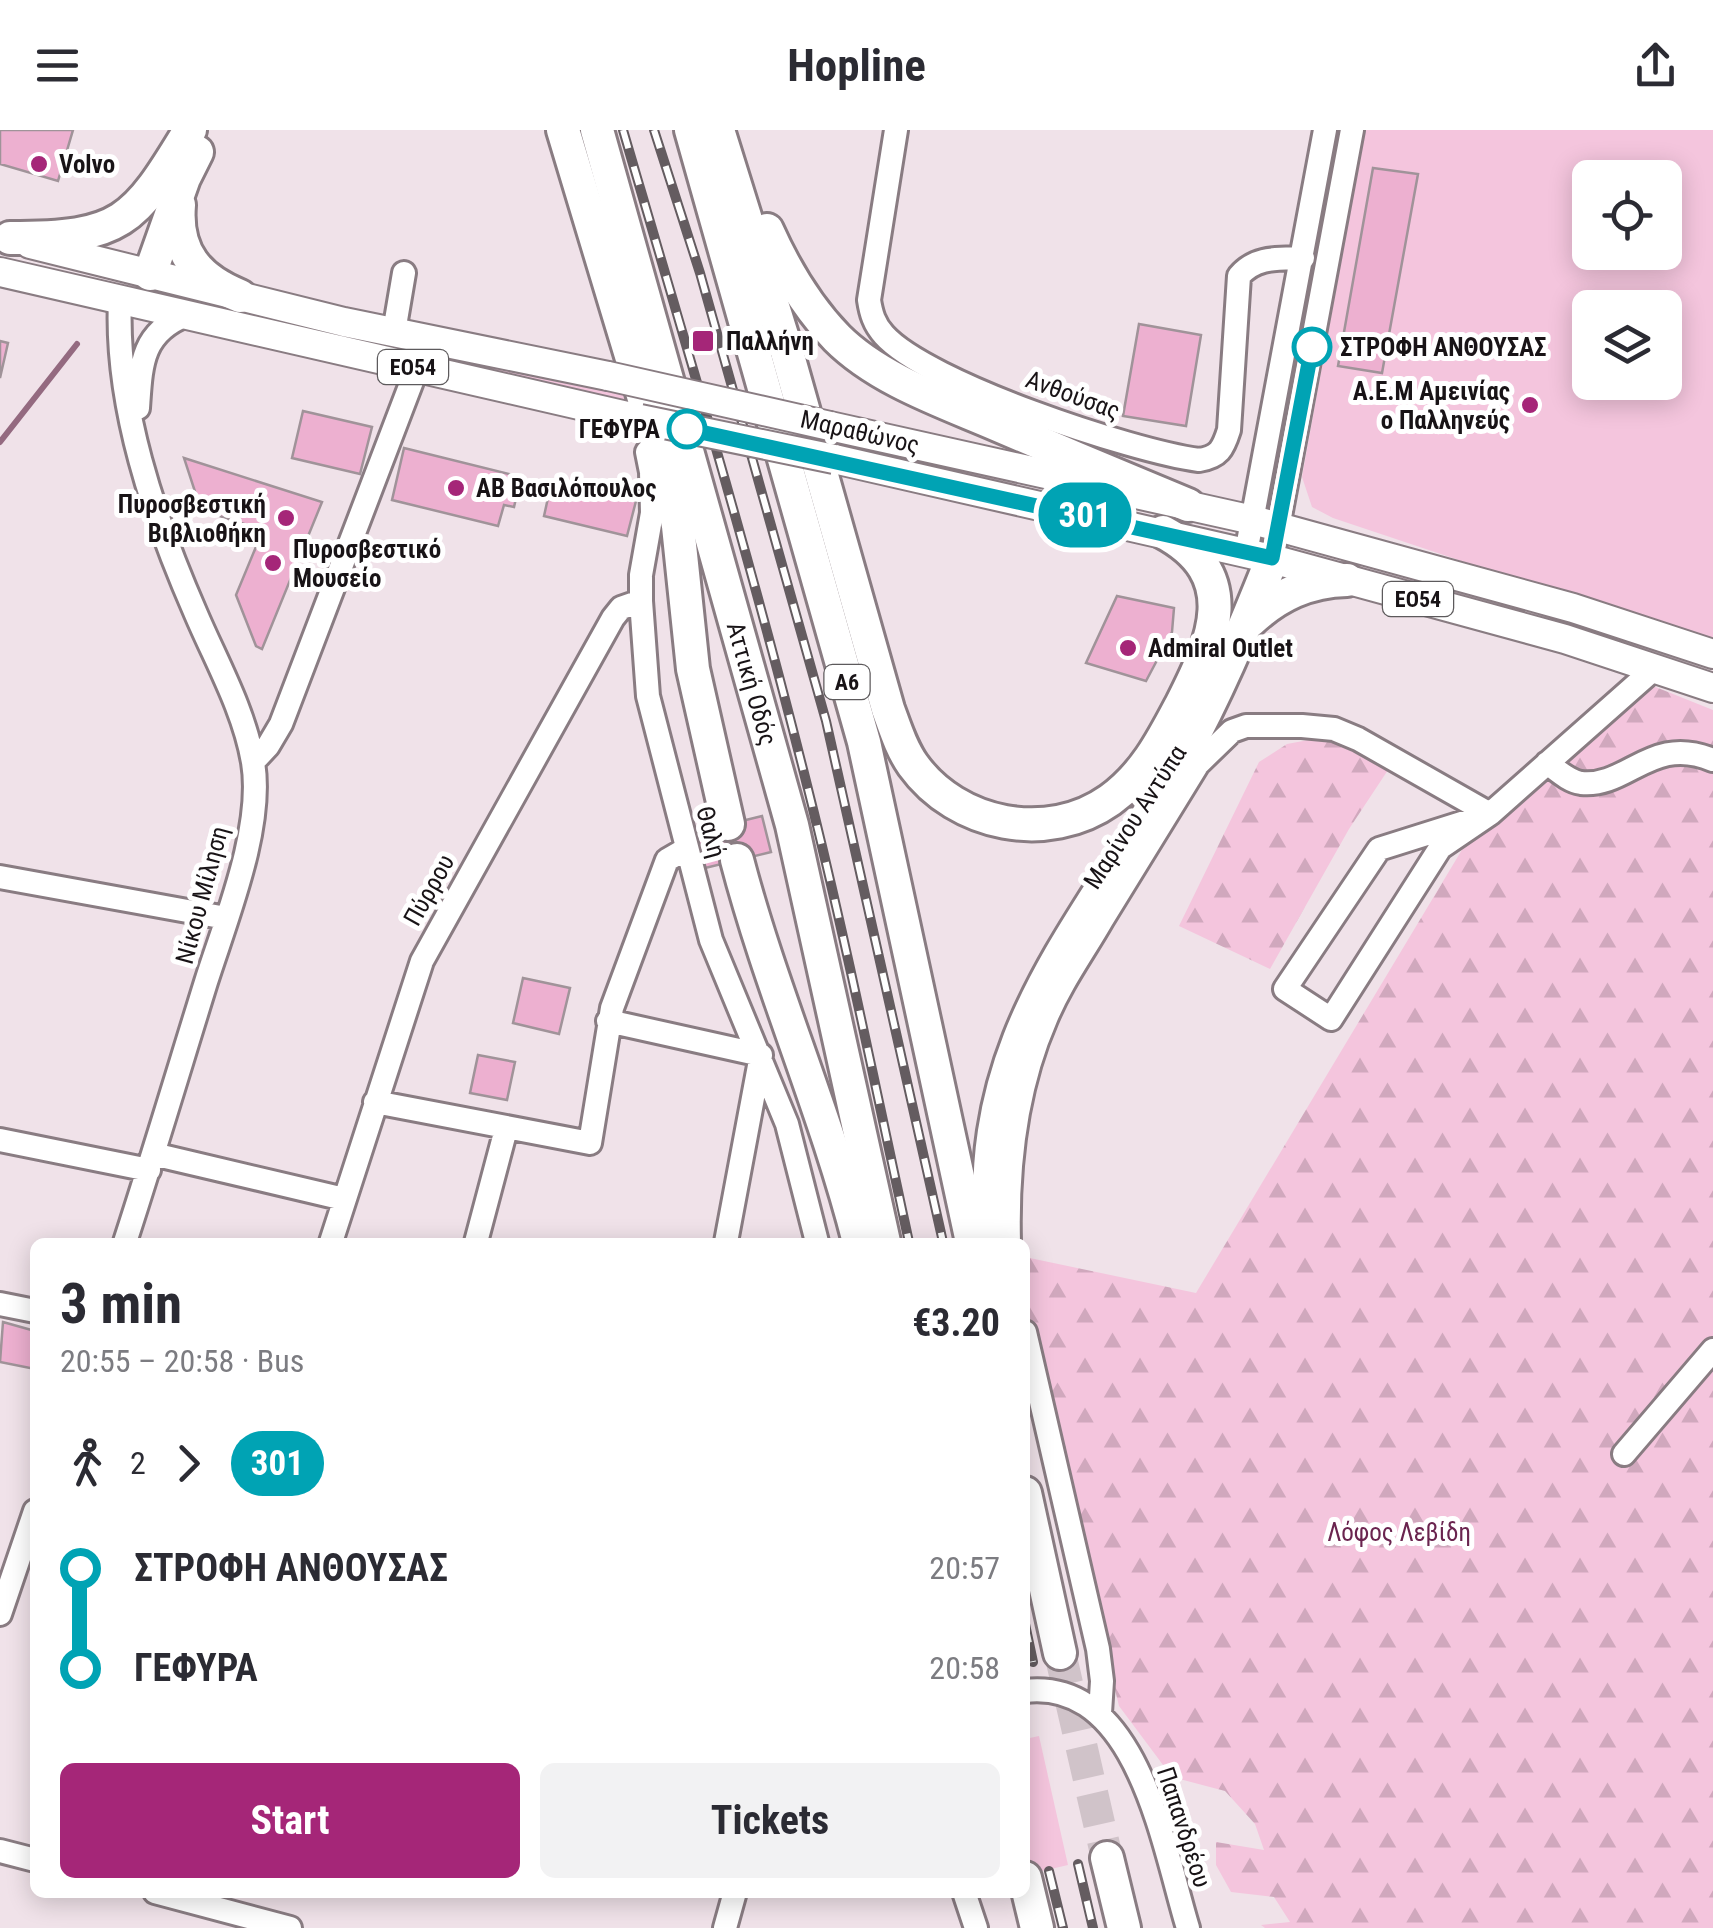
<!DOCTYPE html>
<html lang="en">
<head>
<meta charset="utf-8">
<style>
  body { margin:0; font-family:"Roboto Condensed",sans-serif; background:#f2f2f3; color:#2b2b33; height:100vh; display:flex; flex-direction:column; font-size:38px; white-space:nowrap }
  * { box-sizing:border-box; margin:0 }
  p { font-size:32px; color:#7c7c81 }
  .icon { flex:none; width:55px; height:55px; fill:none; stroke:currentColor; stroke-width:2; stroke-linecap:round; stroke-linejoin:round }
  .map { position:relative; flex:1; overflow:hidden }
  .drawer { position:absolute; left:30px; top:1108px; width:1000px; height:660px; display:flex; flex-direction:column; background:#fff; border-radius:15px; box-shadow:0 5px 25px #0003 }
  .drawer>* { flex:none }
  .badge { padding:0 20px; border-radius:32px; font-size:35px; line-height:65px }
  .controls { position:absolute; left:1572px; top:30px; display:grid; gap:20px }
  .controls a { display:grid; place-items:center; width:110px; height:110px; border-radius:15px; background:#fff; box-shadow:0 5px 25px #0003; font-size:50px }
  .map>.badge { position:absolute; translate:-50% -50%; box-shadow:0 0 0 5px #fff }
  .legs { display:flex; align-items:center; gap:15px; height:110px; padding:0 30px; font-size:32px }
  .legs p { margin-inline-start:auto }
  .headline { display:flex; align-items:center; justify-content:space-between; height:170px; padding:0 30px }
  h1 { font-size:55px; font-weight:700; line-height:75px }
  .primary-button { display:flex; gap:20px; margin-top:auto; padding:20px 30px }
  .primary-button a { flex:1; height:115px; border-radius:15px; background:#a52678; color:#fff; font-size:40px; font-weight:700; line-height:115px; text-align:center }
  .primary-button a+a { background:#f2f2f3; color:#2b2b33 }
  ul { padding:0 30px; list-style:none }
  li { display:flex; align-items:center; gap:35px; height:100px; font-size:38px }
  li i { display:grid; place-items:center; width:15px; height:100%; margin:0 12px; background:currentColor }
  li i::after { content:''; width:25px; height:25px; margin:-12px; border:8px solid; border-radius:50%; background:#fff }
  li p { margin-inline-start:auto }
  li:first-child i { background:linear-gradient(#0000 50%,currentColor 0) }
  li:last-child i { background:linear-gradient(currentColor 50%,#0000 0) }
  header { display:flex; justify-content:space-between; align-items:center; height:130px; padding:0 30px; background:#fff; font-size:45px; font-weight:700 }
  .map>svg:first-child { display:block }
  .green { fill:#f4c5dd; fill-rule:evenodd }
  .forest { fill:url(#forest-firs) }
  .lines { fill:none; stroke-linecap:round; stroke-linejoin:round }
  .stream { stroke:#946a80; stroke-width:6 }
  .building { fill:#edb0d0; stroke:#a09399; stroke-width:2.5 }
  .highway-tunnel { stroke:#d0c3c9; stroke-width:32; stroke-dasharray:32 16; stroke-linecap:butt }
  .minor-casing { stroke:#897c82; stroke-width:28 }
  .major-casing { stroke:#897c82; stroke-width:32 }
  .highway-casing { stroke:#897c82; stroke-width:38 }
  .minor { stroke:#fff; stroke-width:22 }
  .major { stroke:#fff; stroke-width:28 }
  .highway { stroke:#fff; stroke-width:32 }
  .rail-casing { stroke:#645c60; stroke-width:10 }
  .rail { stroke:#fff; stroke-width:6; stroke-dasharray:19; stroke-linecap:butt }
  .major-bridge-casing { stroke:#897c82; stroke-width:32; stroke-linecap:butt }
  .major-bridge { stroke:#fff; stroke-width:28 }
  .line-1-casing { stroke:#fff; stroke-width:22 }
  .line-1 { stroke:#00a3b4; stroke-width:15 }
  .poi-dot { fill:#a52678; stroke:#fff; stroke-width:4 }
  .stop-1-dot { fill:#fff; stroke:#00a3b4; stroke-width:5 }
  .labels { text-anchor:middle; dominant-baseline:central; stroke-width:10; stroke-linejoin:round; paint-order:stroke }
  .shield { fill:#fff; stroke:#5d5a5c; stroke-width:2.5 }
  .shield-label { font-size:22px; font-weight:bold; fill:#181316 }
  .poi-label { font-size:25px; font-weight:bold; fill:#181316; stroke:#fff; text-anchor:start }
  .stop-label { font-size:25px; font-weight:bold; fill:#181316; stroke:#fff; text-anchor:start }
  .street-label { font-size:25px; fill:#181316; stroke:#fff }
  .park-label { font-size:25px; fill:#6a244f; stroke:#fff }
</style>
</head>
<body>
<header><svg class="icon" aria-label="menu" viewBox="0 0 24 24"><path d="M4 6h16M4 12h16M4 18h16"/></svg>Hopline<svg class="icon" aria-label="share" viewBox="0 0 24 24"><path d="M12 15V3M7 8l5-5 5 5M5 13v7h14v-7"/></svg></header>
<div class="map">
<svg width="1713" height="1798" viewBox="0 0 1713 1798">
  <defs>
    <pattern id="forest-firs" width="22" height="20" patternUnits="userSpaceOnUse" patternTransform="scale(2.5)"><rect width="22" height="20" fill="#f4c5dd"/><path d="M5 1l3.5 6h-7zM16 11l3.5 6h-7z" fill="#d0a8bd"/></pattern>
  </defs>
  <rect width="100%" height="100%" fill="#f0e2e9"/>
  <path class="green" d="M1365 0H1713V515L1333 388 1312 377 1302 347ZM1590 48H1665V122H1590ZM1590 178H1665V252H1590Z
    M376 213 417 218 623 265 625 273 376 217Z
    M828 312 1045 362 830 320Z
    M1039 1606 1068 1735 1025 1745V1609Z"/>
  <path class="forest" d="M1653 556 1713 580V1798H1265L1261 1795 1290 1792 1274 1767 1231 1762 1216 1735V1712L1264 1720 1255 1694 1225 1661 1172 1647 1119 1576 1057 1324 1025 1163V1127L1196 1163 1472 703 1497 689Z
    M1319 608 1351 617 1388 640 1349 699 1270 839 1179 796 1259 632 1287 614Z"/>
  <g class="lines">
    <path class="stream" d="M0 312 77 214"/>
  </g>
  <path class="building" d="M0 0H73L58 51 0 34Z
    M1373 38 1418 44 1382 243 1338 236Z
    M1139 194 1201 205 1186 296 1123 286Z
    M0 211 8 213 0 248Z
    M303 281 372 297 360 344 292 328Z
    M404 318 521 347 514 377 504 375 498 396 392 370Z
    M184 328 322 372 262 519 256 516 236 465 263 400 201 380Z
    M552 350 636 371 627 406 544 386Z
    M1117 466 1174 478 1172 502 1146 551 1086 533Z
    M762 686 771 722 701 739 693 703Z
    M523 848 570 858 559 904 513 893Z
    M478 925 515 932 507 970 470 963Z
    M3 1192 35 1201V1239L0 1232Z"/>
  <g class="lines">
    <path class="highway-tunnel" d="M1060 1523 1107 1728"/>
    <defs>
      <path id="minor" d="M896 0 869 170C871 183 874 194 884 205 927 253 1131 321 1199 330 1219 327 1223 319 1229 300L1239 146C1256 126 1279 129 1303 128
        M120 170C115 275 154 388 196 484 216 531 244 580 253 632 264 697 226 789 206 852 179 939 153 1026 125 1112
        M394 202 404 143
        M138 278C141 235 141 203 186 185
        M647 322 651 342 652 383 641 445V471L648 566 711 810 787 994 817 1112
        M1246 423 1325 0
        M1272 429 1352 0
        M253 632 268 616 281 594 417 238
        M1547 633C1557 640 1568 651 1581 653 1628 658 1651 604 1713 630
        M1490 684 1440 718 1331 889 1285 859 1379 719Z
        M0 747 226 788
        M608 891 761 925 726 1112
        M375 972 590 1013 612 878 667 730 686 719
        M0 1010 149 1040
        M153 1024 344 1069
        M331 1112 422 831 613 488 621 478 641 471
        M476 1112 506 999
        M1009 1112C1007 1036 1015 960 1046 889 1061 853 1083 823 1102 790 1134 738 1166 686 1198 634L1232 601 1246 596H1302L1334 599 1358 609 1490 684 1655 538
        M0 1174 35 1181
        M1025 1202 1098 1519 1102 1551 1100 1583
        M1624 1324 1713 1220
        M0 1484 35 1381
        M1025 1561C1138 1548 1163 1717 1188 1798
        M0 1721 35 1730
        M155 1762 290 1798
        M964 1762 976 1798
        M725 1798 735 1762"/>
      <path id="major" d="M30 114 344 192 608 246
        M0 142 640 289
        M830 296 1253 390 1573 478 1713 524
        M834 329 1272 429 1565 509 1713 558"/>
      <g id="highway">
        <path d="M563 0 670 355 678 396 693 539 728 694"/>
        <path id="s1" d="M597 0 792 695 884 1112"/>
        <path d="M691 0 864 612 972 1112"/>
        <path d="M718 0 785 215 888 579C895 598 901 618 913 635 957 696 1048 714 1110 670 1145 645 1163 609 1182 573 1214 510 1243 445 1163 402"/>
        <path d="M179 75C175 123 198 149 240 166"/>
        <path d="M767 100C784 138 807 177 837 208 879 250 945 272 998 295 1061 322 1125 349 1188 375"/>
        <path d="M10 108C121 108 134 93 190 0"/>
        <path d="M150 144 184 48 197 22"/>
        <path d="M1250 491C1278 465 1308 451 1347 450"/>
        <path d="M737 730C771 860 826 982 859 1112"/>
        <path d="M991 1112C973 904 1083 803 1177 636 1215 569 1244 499 1272 429"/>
        <path d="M1025 1363 1060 1523"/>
        <path d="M1107 1728 1124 1798"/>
        <path d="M1025 1748 1037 1798"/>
      </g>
    </defs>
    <use href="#minor" class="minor-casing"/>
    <use href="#major" class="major-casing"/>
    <use href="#highway" class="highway-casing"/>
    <use href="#minor" class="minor"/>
    <use href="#major" class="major"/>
    <use href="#highway" class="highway"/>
    <defs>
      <path id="rail" d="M623 0C687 218 752 435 807 655 845 806 876 960 909 1112
        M654 0 700 143 826 591 943 1112
        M1025 1494 1033 1532
        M1078 1734 1093 1798
        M1049 1741 1063 1798"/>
    </defs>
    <use href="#rail" class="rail-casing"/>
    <use href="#rail" class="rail"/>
    <defs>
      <path id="major-bridge" d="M608 246 830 296
        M640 289 834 329"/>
    </defs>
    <use href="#major-bridge" class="major-bridge-casing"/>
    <use href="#major-bridge" class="major-bridge"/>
  </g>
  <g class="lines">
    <defs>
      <path id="line-1" d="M687 299 1272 428 1312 217"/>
    </defs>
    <use href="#line-1" class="line-1-casing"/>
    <use href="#line-1" class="line-1"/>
  </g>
  <g class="poi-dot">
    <circle cx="39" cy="34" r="10"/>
    <rect x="691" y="199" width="24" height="24" rx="5"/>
    <circle cx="1530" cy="275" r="10"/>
    <circle cx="456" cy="358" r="10"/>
    <circle cx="286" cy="388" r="10"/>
    <circle cx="273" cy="433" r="10"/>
    <circle cx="1128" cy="518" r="10"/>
  </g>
  <g class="stop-1-dot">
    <circle cx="1312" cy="217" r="18"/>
    <circle cx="687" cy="299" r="18"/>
  </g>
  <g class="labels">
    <g class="shield">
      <rect x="378" y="220" width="70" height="34" rx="8"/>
      <rect x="1383" y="452" width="70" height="34" rx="8"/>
      <rect x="824.5" y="535" width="45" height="34" rx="8"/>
    </g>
    <g class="shield-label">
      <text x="413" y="237">ΕΟ54</text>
      <text x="1418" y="469">ΕΟ54</text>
      <text x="847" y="552">Α6</text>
    </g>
    <g class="poi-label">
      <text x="59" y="34">Volvo</text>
      <text x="726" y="211">Παλλήνη</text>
      <text x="1510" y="261" text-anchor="end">Α.Ε.Μ Αμεινίας<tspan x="1510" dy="29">ο Παλληνεύς</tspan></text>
      <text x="476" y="358">ΑΒ Βασιλόπουλος</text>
      <text x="266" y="374" text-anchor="end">Πυροσβεστική<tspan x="266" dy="29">Βιβλιοθήκη</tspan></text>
      <text x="293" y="419">Πυροσβεστικό<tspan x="293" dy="29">Μουσείο</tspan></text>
      <text x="1148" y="518">Admiral Outlet</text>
    </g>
    <g class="stop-label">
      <text x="1340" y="217">ΣΤΡΟΦΗ ΑΝΘΟΥΣΑΣ</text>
      <text x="660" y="299" text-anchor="end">ΓΕΦΥΡΑ</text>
    </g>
    <g class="street-label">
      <text transform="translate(1073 265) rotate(20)">Ανθούσας</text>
      <text transform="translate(860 302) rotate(13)">Μαραθώνος</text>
      <text stroke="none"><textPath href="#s1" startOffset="575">Αττική Οδός</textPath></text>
      <text transform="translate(1135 687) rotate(-57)">Μαρίνου Αντύπα</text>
      <text transform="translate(711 702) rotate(75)">Θαλή</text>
      <text transform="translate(429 760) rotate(-61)">Πύρρου</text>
      <text transform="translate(202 765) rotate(-75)">Νίκου Μίληση</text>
      <text transform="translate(1184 1697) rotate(72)">Παπανδρέου</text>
    </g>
    <g class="park-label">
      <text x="1399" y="1402">Λόφος Λεβίδη</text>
    </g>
  </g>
</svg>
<div class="controls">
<a><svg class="icon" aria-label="locate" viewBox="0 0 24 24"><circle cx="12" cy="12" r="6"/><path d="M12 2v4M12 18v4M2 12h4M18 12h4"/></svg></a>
<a><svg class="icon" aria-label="layers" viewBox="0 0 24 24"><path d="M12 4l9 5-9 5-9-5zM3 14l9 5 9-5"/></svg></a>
</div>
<b class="badge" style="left:1085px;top:385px;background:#00a3b4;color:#fff">301</b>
<section class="drawer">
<div class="headline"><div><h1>3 min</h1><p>20:55 – 20:58 · Bus</p></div><b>€3.20</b></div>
<div class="legs"><svg class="icon" aria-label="walk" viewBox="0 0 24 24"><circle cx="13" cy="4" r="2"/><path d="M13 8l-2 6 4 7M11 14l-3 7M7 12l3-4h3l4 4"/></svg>2<svg class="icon" aria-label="forward" viewBox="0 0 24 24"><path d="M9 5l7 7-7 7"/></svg><b class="badge" style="background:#00a3b4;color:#fff">301</b></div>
<ul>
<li><i style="color:#00a3b4"></i><b>ΣΤΡΟΦΗ ΑΝΘΟΥΣΑΣ</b><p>20:57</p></li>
<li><i style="color:#00a3b4"></i><b>ΓΕΦΥΡΑ</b><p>20:58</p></li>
</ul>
<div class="primary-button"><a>Start</a><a>Tickets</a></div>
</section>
</div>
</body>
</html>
